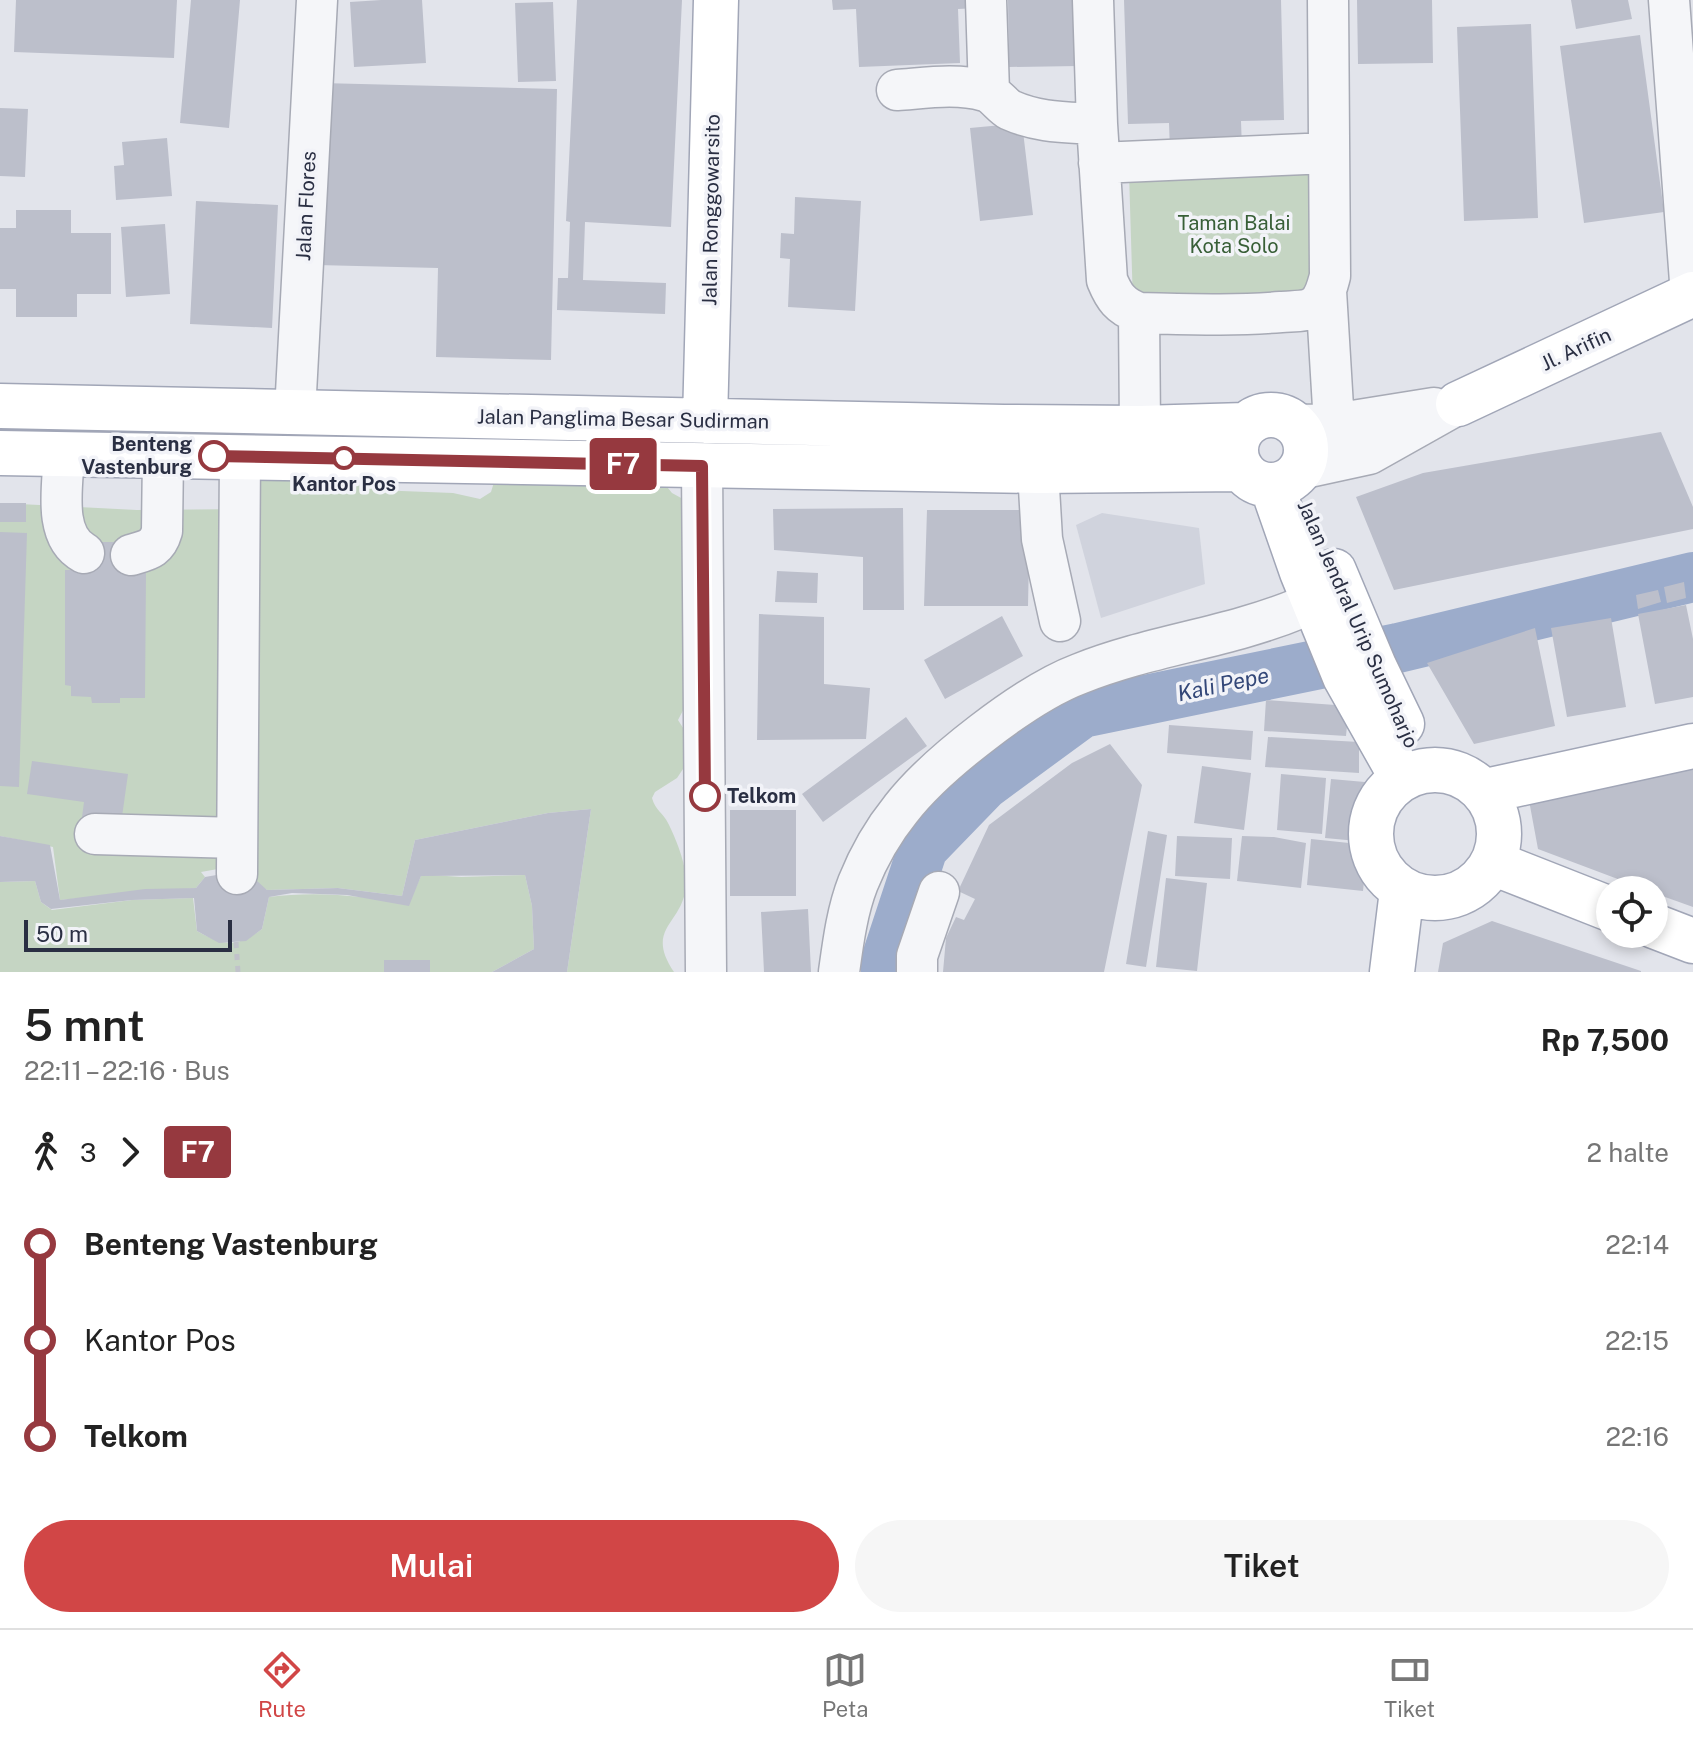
<!DOCTYPE html>
<html lang="id">
<head>
<meta charset="utf-8">
<style>
  body { margin:0; font-family:"Public Sans",sans-serif; background:#f6f6f6; color:#222; height:100vh; display:flex; flex-direction:column; font-size:30px; white-space:nowrap }
  * { box-sizing:border-box; margin:0 }
  p { font-size:26px; color:#767676 }
  .icon { flex:none; width:44px; height:44px; fill:none; stroke:currentColor; stroke-width:2; stroke-linecap:round; stroke-linejoin:round }
  .map { position:relative; height:972px; overflow:hidden }
  .sheet { display:flex; flex-direction:column; background:#fff; flex:1 }
  .sheet>* { flex:none }
  .badge { padding:0 16px; border-radius:6px; font-size:28px; line-height:52px }
  .tools { position:absolute; left:1596px; top:876px; display:grid; gap:16px }
  .tools a { display:grid; place-items:center; width:72px; height:72px; border-radius:50%; background:#fff; box-shadow:0 4px 12px #0003; font-size:40px }
  .scale { position:absolute; left:24px; bottom:20px; width:208px; box-sizing:border-box; padding-left:8px; border:4px solid #2a2f43; border-top:0; font-size:22px; line-height:28px; white-space:nowrap; color:#2a2f43; -webkit-text-stroke:6px #f2f3f8; paint-order:stroke }
  .map>.badge { position:absolute; translate:-50% -50%; box-shadow:0 0 0 4px #fff }
  .legs { display:flex; align-items:center; gap:12px; height:88px; padding:0 24px; font-size:26px }
  .legs p { margin-inline-start:auto }
  .head { display:flex; align-items:center; justify-content:space-between; height:136px; padding:0 24px }
  h1 { font-size:44px; font-weight:600; line-height:60px }
  .cta { display:flex; gap:16px; margin-top:auto; padding:16px 24px }
  .cta a { flex:1; height:92px; border-radius:48px; background:#d14646; color:#fff; font-size:32px; font-weight:600; line-height:92px; text-align:center }
  .cta a+a { background:#f6f6f6; color:#222 }
  ul { padding:0 24px; list-style:none }
  li { display:flex; align-items:center; gap:28px; height:96px; font-size:30px }
  li i { display:grid; place-items:center; width:12px; height:100%; margin:0 10px; background:currentColor }
  li i::after { content:''; width:20px; height:20px; margin:-10px; border:6px solid; border-radius:50%; background:#fff }
  li p { margin-inline-start:auto }
  li:first-child i { background:linear-gradient(#0000 50%,currentColor 0) }
  li:last-child i { background:linear-gradient(currentColor 50%,#0000 0) }
  .dock { display:flex; justify-content:space-around; align-items:center; height:112px; border-top:2px solid #e0e0e0; background:#fff; font-size:22px; color:#767676 }
  .dock a { display:grid; justify-items:center; gap:4px }
  .dock .on { color:#d14646 }
  .map>svg:first-child { display:block }
  .built { fill:#d0d3dd }
  .green { fill:#c5d5c3 }
  .lines { fill:none; stroke-linecap:round; stroke-linejoin:round }
  .river { stroke:#9caccb; stroke-width:50 }
  .building { fill:#bcbfcb }
  .minor-casing { stroke:#a7aab5; stroke-width:43 }
  .major-casing { stroke:#a1a6b7; stroke-width:47 }
  .path { stroke:#c0c2ca; stroke-width:5; stroke-dasharray:6 6; stroke-linecap:butt }
  .minor { stroke:#f5f6f9; stroke-width:40 }
  .major { stroke:#fff; stroke-width:44 }
  .line-1-casing { stroke:#fff; stroke-width:18 }
  .line-1 { stroke:#96393f; stroke-width:12 }
  .stop-1-dot { fill:#fff; stroke:#96393f; stroke-width:4 }
  .labels { text-anchor:middle; dominant-baseline:central; stroke-width:7; stroke-linejoin:round; paint-order:stroke }
  .street-label { font-size:20px; fill:#2a2f43; stroke:#f2f3f8 }
  .park-label { font-size:20px; fill:#385f37; stroke:#f2f3f8 }
  .stop-label { font-size:20px; font-weight:bold; fill:#2a2f43; stroke:#f2f3f8; text-anchor:end }
  .water-label { font-size:22px; font-style:italic; fill:#334778; stroke:#f2f3f8 }
</style>
</head>
<body>
<div class="map">
<svg width="1693" height="972" viewBox="0 0 1693 972">
  <rect width="100%" height="100%" fill="#e2e4eb"/>
  <path class="built" d="M1102 513 1199 528 1205 584 1101 618 1076 525Z"/>
  <path class="green" d="M1312 169 1318 295 1133 304 1129 173Z
    M259 471 374 480 372 486 376 490 453 493 480 499 491 492 495 479 663 482 672 493 683 499 690 697 678 720 685 731V766L677 778 655 792 652 798C655 810 663 813 668 823 676 839 686 863 686 882 686 924 643 926 674 972H567L591 809 548 813 415 840 402 896 338 888 267 890 229 867 201 872 205 877 196 888 60 900 53 847 0 836V503L137 510 249 509Z
    M432 875 461 877 525 875 532 906 534 949 492 972H0V882L35 881 41 902 52 910 132 900 193 898 197 931C224 946 236 948 262 929L269 897C315 891 363 895 408 905L421 876Z"/>
  <g class="lines">
    <path class="river" d="M886 972V960L923 848 984 785 1082 713 1398 648 1693 577"/>
  </g>
  <path class="building" d="M16 0H177L174 58 14 52Z
    M191 0H240L229 128 180 123Z
    M381 0H422L426 63 354 67 350 2Z
    M577 0H682L671 227 585 222 583 280 666 283 665 314 557 310 558 278H568L570 222 566 221Z
    M832 0H979V8L958 9 960 63 859 67 856 9 833 10Z
    M1008 0H1077L1078 66 1009 67Z
    M1124 0H1281L1284 120 1241 121 1242 149 1170 151 1169 123 1128 124Z
    M1357 0H1432L1433 63 1358 64Z
    M1571 0H1628L1632 19 1576 29Z
    M553 2 556 81 518 82 515 3Z
    M1531 24 1538 218 1464 221 1457 27Z
    M1640 35 1664 212 1584 223 1560 46Z
    M321 83 557 89 551 360 436 357 438 268 317 265Z
    M0 108 28 109 25 177 0 176Z
    M1022 123 1033 215 980 221 970 128Z
    M167 138 172 196 116 200 114 166 124 165 122 142Z
    M795 197 861 201 855 311 788 307 790 259 780 258 781 233 794 234Z
    M196 201 278 205 272 328 190 324Z
    M16 210H71V233H111V294H77V317H16V289H0V228H16Z
    M165 224 170 294 126 297 121 227Z
    M1661 432 1693 507V529L1394 590 1356 497 1423 473Z
    M0 503H26V522H0Z
    M903 508 904 610H863V557L774 550 773 509Z
    M927 510H1030L1028 606H924Z
    M0 532 27 533 19 787 0 786Z
    M84 542H132L131 572H146L145 698H120V703H92L91 697 71 696V686L65 685V570H84Z
    M777 571 818 573 817 603 775 602Z
    M1684 582 1686 598 1667 603 1664 587Z
    M1658 590 1661 602 1638 609 1636 595Z
    M1686 605 1693 639V697L1655 704 1638 614Z
    M759 614 824 617V684L870 688 866 739 757 740Z
    M1002 616 1023 656 945 699 924 660Z
    M1611 618 1626 707 1567 717 1551 628Z
    M1535 628 1555 726 1474 744 1427 663Z
    M1266 700 1349 706 1346 736 1264 731Z
    M906 717 927 746 823 822 802 794Z
    M1169 725 1253 731 1251 760 1167 753Z
    M1268 737 1359 742V773L1265 767Z
    M1110 744 1142 785 1104 972H943L946 938 956 917 964 920 975 899 958 891 989 825 1072 763Z
    M32 761 128 774 120 831 81 825 84 802 27 794Z
    M1693 762V907L1654 893V890H1647L1538 849 1528 795Z
    M1202 766 1251 773 1244 830 1194 823Z
    M1281 774 1326 778 1322 834 1277 830Z
    M1331 779 1376 783 1368 825V842L1325 838Z
    M591 809 567 972H492L534 949 532 906 525 875 421 876 409 906 347 895 292 893 269 897 262 929 246 941 219 943 197 931 194 898 132 900 51 909 41 902 35 881 0 882V836L50 845 60 900 145 889 196 888 205 877 228 873H248L267 890 338 888 402 896 415 840 548 813Z
    M730 810H796V896H730Z
    M1148 831 1167 835 1146 967 1126 964Z
    M1177 836 1232 838 1230 879 1175 876Z
    M1242 836 1274 837 1306 843 1301 888 1237 881Z
    M1311 839 1368 845 1363 891 1307 885Z
    M1166 878 1207 883 1197 971 1156 967Z
    M808 909 811 972H764L761 912Z
    M1492 921 1641 971V972H1438L1443 943Z
    M384 960H430V972H384Z"/>
  <g class="lines">
    <defs>
      <path id="minor" d="M986 0 989 92
        M1093 0 1097 124
        M1669 0 1691 295
        M897 90C926 88 957 83 985 91 995 94 1001 105 1010 110 1039 123 1066 122 1097 124L1107 280C1114 297 1120 306 1139 313 1186 314 1234 316 1281 312 1291 311 1304 312 1312 308 1324 302 1327 287 1330 276L1328 0
        M1099 163 1329 153
        M1326 291 1334 424
        M1139 313 1140 428
        M295 412 317 0
        M1295 425 1334 424 1434 408
        M64 454C63 484 52 536 84 553
        M702 466 706 972
        M1300 469 1369 454 1458 404
        M1038 471 1042 539 1060 621
        M131 555C148 550 157 549 162 531L163 456
        M95 834 237 838
        M237 874 240 456
        M839 972C843 943 847 911 858 883 868 858 884 830 901 809 935 765 1026 694 1079 674 1151 645 1228 638 1300 608
        M917 972V956L939 892"/>
      <path id="major" d="M1458 404 1693 294
        M0 406 1004 427 1140 428 1246 425
        M1236 450a35 35 0 1 1 70 0a35 35 0 1 1-70 0Z
        M705 421 716 0
        M0 453 1038 471 1241 469
        M1272 486 1302 572 1345 677 1402 778
        M1334 571 1374 666 1402 724
        M1371 834a64 64 0 1 1 128 0a64 64 0 1 1-128 0Z
        M1486 791 1693 746
        M1493 863 1610 909
        M1654 926 1693 941
        M1392 972 1402 891"/>
    </defs>
    <use href="#minor" class="minor-casing"/>
    <use href="#major" class="major-casing"/>
    <path class="path" d="M236 942 238 972"/>
    <use href="#minor" class="minor"/>
    <use href="#major" class="major"/>
  </g>
  <g class="lines">
    <defs>
      <path id="line-1" d="M214 456 702 466 705 796"/>
    </defs>
    <use href="#line-1" class="line-1-casing"/>
    <use href="#line-1" class="line-1"/>
  </g>
  <g class="stop-1-dot">
    <circle cx="214" cy="456" r="14"/>
    <circle cx="344" cy="458" r="10"/>
    <circle cx="705" cy="796" r="14"/>
  </g>
  <g class="labels">
    <g class="street-label">
      <text transform="translate(306 206) rotate(-87)">Jalan Flores</text>
      <text transform="translate(711 210) rotate(-89)">Jalan Ronggowarsito</text>
      <text transform="translate(1576 349) rotate(-25)">Jl. Arifin</text>
      <text transform="translate(623 419) rotate(1)">Jalan Panglima Besar Sudirman</text>
      <text transform="translate(1358 624) rotate(66)">Jalan Jendral Urip Sumoharjo</text>
    </g>
    <g class="park-label">
      <text x="1234" y="223">Taman Balai<tspan x="1234" dy="23">Kota Solo</tspan></text>
    </g>
    <g class="stop-label">
      <text x="192" y="444">Benteng<tspan x="192" dy="23">Vastenburg</tspan></text>
      <text x="344" y="484" text-anchor="middle">Kantor Pos</text>
      <text x="727" y="796" text-anchor="start">Telkom</text>
    </g>
    <g class="water-label">
      <text transform="translate(1223 684) rotate(-12)">Kali Pepe</text>
    </g>
  </g>
</svg>
<div class="tools">
<a><svg class="icon" aria-label="locate" viewBox="0 0 24 24"><circle cx="12" cy="12" r="6"/><path d="M12 2v4M12 18v4M2 12h4M18 12h4"/></svg></a>
</div>
<div class="scale">50 m</div>
<b class="badge" style="left:623px;top:464px;background:#96393f;color:#fff">F7</b>
</div>
<section class="sheet">
<div class="head"><div><h1>5 mnt</h1><p>22:11 – 22:16 · Bus</p></div><b>Rp 7,500</b></div>
<div class="legs"><svg class="icon" aria-label="walk" viewBox="0 0 24 24"><circle cx="13" cy="4" r="2"/><path d="M13 8l-2 6 4 7M11 14l-3 7M7 12l3-4h3l4 4"/></svg>3<svg class="icon" aria-label="forward" viewBox="0 0 24 24"><path d="M9 5l7 7-7 7"/></svg><b class="badge" style="background:#96393f;color:#fff">F7</b><p>2 halte</p></div>
<ul>
<li><i style="color:#96393f"></i><b>Benteng Vastenburg</b><p>22:14</p></li>
<li><i style="color:#96393f"></i><span>Kantor Pos</span><p>22:15</p></li>
<li><i style="color:#96393f"></i><b>Telkom</b><p>22:16</p></li>
</ul>
<div class="cta"><a>Mulai</a><a>Tiket</a></div>
</section>
<nav class="dock">
<a class="on"><svg class="icon" aria-label="directions" viewBox="0 0 24 24"><path d="M12 3l9 9-9 9-9-9zM9 14v-3h6M13 9l2 2-2 2"/></svg>Rute</a>
<a><svg class="icon" aria-label="map" viewBox="0 0 24 24"><path d="M3 6l6-2 6 2 6-2v14l-6 2-6-2-6 2zM9 4v14M15 6v14"/></svg>Peta</a>
<a><svg class="icon" aria-label="tickets" viewBox="0 0 24 24"><path d="M3 7h18v10H3zM15 7v10"/></svg>Tiket</a>
</nav>
</body>
</html>
